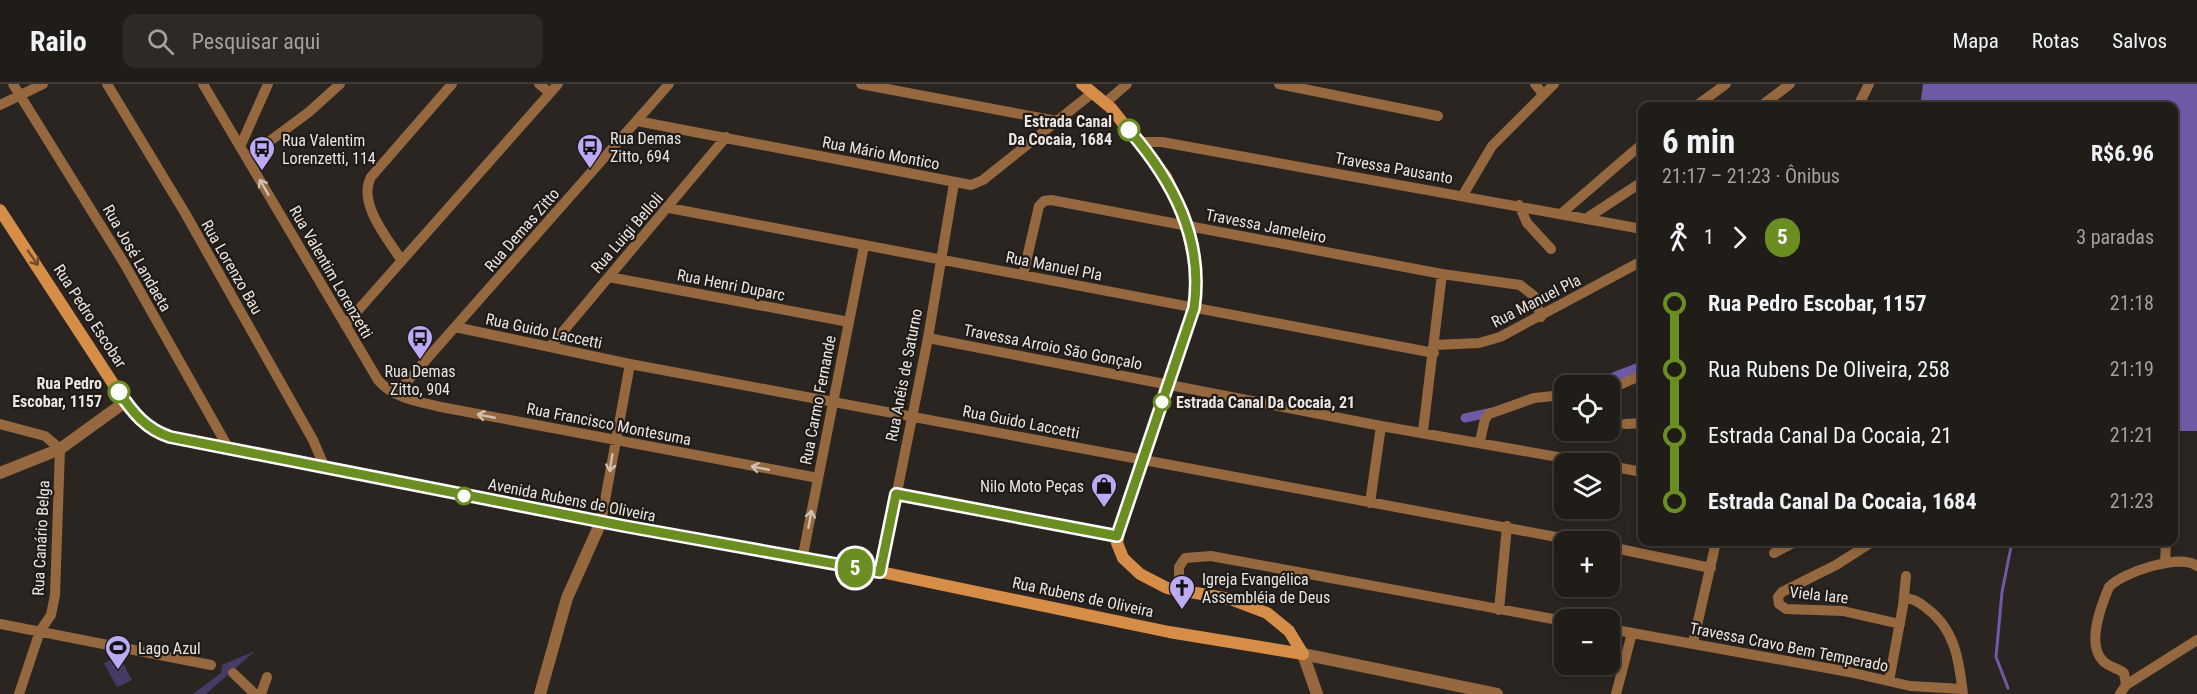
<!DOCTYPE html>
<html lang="pt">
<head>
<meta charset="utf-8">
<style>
  body { margin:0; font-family:"Roboto Condensed",sans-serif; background:#2d2925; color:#f1f3f6; height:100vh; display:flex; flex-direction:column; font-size:22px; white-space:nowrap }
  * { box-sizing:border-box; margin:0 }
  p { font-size:20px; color:#a2a1a2 }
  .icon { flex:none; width:33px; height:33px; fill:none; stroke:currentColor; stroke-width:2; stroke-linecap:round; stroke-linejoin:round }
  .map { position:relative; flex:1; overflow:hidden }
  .details { position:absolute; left:1638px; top:18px; width:540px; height:444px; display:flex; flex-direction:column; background:#201c18; border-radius:12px; box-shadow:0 3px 9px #0003,0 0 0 2px #3d3a37 }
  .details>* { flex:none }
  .badge { padding:0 12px; border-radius:20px; font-size:21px; line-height:39px }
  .buttons { position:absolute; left:1554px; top:291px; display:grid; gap:12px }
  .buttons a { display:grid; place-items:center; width:66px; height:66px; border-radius:12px; background:#201c18; box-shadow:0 3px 9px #0003,0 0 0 2px #3d3a37; font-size:30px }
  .map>.badge { position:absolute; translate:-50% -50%; box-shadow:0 0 0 3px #fff }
  .legs { display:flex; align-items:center; gap:9px; height:66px; padding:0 24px; font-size:20px }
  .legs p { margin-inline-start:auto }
  .headline { display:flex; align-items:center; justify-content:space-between; height:102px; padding:0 24px }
  h1 { font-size:33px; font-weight:700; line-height:45px }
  ul { padding:0 24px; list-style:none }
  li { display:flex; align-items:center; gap:21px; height:66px; font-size:22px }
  li i { display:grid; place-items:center; width:9px; height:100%; margin:0 8px; background:currentColor }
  li i::after { content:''; width:15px; height:15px; margin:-8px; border:4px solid; border-radius:50%; background:#201c18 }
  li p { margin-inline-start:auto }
  li:first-child i { background:linear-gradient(#0000 50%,currentColor 0) }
  li:last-child i { background:linear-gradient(currentColor 50%,#0000 0) }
  header { display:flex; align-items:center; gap:36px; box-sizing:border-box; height:84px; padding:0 30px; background:#201c18; border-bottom:2px solid #3d3a37 }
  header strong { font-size:28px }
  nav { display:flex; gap:33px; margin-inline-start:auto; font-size:21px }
  .search { width:420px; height:54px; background:#2d2925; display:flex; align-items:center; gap:15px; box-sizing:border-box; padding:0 21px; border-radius:12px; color:#a2a1a2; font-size:22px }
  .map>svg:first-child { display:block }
  .green { fill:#463a67 }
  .water { fill:#6f5aa8 }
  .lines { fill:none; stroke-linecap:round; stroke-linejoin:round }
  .stream { stroke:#6f5aa8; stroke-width:3 }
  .canal { stroke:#6f5aa8; stroke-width:9 }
  .minor { stroke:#95683f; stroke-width:10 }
  .tertiary { stroke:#95683f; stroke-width:12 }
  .secondary { stroke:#d58d47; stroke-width:12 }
  .oneway { stroke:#d0c0b1 }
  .oneway2 { stroke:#724e2d }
  .line-1-casing { stroke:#fff; stroke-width:14 }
  .line-1 { stroke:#6b8e23; stroke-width:9 }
  .stop-1-dot { fill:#fff; stroke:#6b8e23; stroke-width:3 }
  .labels { text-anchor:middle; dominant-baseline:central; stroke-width:4.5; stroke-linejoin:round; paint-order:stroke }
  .stop-label { font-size:16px; font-weight:bold; fill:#e9e5e2; stroke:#211b17; text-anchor:end }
  .poi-label { font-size:16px; fill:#e9e5e2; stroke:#211b17; text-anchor:start }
  .street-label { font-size:16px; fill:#e9e5e2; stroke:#211b17 }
</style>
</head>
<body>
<header>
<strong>Railo</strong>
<div class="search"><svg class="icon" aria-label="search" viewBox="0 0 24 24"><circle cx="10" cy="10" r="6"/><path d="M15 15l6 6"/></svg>Pesquisar aqui</div>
<nav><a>Mapa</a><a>Rotas</a><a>Salvos</a></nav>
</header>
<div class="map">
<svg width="2197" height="610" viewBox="0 0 2197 610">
  <rect width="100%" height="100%" fill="#2a2520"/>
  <path class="green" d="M255 567 206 610H193L221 589 222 581Z
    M119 572 132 596 117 603 104 579Z"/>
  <path class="water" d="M1923 0H2197V347H2174V22H1920Z"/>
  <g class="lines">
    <path class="stream" d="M2008 604 1996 573 2002 508 2012 458"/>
    <path class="canal" d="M1590 302 1642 282
      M1465 334 1493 328"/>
    <path class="minor" d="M13 0 124 179 229 365
      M107 0 185 129 313 356 325 384
      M203 0 378 296C393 314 419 318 441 323L818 394
      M539 0 550 9
      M861 0 1057 37
      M1279 0 1438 32
      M1535 0 1543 10
      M1105 19 1127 0
      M0 21 43 0
      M1696 22 1726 0
      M1761 22 1790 0
      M1858 22 1869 0
      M637 37 971 101 983 96 1091 10
      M1139 58H1162L1642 145
      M240 63 268 0
      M247 74 309 28 340 0
      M1463 111 1492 62 1554 0
      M1519 121 1527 139 1551 165
      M669 124 1434 269
      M1562 129 1642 60
      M1587 134 1642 98
      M402 177C388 155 357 119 371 93L452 0
      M1023 191 1039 122 1044 117 1051 116 1442 190 1520 201 1534 212 1541 233
      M609 193 849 238
      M345 241 558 0
      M455 243 630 280 1583 458
      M928 254 1381 342 1598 380
      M1435 261 1479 259 1500 253 1642 177
      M550 263 726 53
      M1610 305 1642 291
      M396 310 669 0
      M0 340 45 352 60 365 55 511 51 531 40 547 19 610
      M1625 340 1642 339
      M1423 347 1442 190
      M1480 357 1485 335 1489 330 1534 314 1564 311
      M1610 382 1642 388
      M896 410 1117 452
      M1370 419 1381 342
      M601 438 630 280
      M1872 458 1836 481 1782 508 1778 513 1779 520 1786 525 1843 527 1900 540
      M1610 463 1711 484
      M1774 469 1795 458
      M802 476 864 162
      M2165 479 2166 458
      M881 488 928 254 954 99
      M1179 506V483L1185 474 1211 472 1564 537
      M1904 514C1912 514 1919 518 1925 523 1955 544 1959 576 1963 610
      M1499 526 1507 442
      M0 540 211 581
      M1610 545 1849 588 1910 602 1962 605
      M1693 559 1716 458
      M233 589 255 610
      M1889 597 1903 522 1906 492
      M2126 601 2124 589C2118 584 2109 583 2103 577 2086 560 2101 522 2109 503 2123 488 2181 469 2197 482
      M261 610 267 593
      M1616 610 1632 549
      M2120 610 2126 601 2197 556"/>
    <path class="tertiary" d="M0 389 60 365 125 318
      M1303 570 1497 610
      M1303 570 1317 610
      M540 610 567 514 601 438"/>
    <path class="secondary" d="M1082 0 1111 24 1166 93 1184 131 1196 185 1194 224 1119 447 1117 459 1123 474 1140 490 1167 504 1230 515 1267 529 1289 547 1303 570
      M0 126 125 318C138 335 150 346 170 353L601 438 881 488 1169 548 1303 570"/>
  </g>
  <defs><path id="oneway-shaft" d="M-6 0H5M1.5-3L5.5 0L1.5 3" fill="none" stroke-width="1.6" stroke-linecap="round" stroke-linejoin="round" transform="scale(1.5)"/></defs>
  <g class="oneway">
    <use href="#oneway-shaft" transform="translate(264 103) rotate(-120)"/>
    <use href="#oneway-shaft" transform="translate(486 332) rotate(-169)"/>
    <use href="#oneway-shaft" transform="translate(611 379) rotate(99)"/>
    <use href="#oneway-shaft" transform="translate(760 384) rotate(-169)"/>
    <use href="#oneway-shaft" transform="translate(810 435) rotate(-80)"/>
  </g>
  <use class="oneway2" href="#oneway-shaft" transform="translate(33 174) rotate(55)"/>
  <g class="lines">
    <defs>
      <path id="line-1" d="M119 308C133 329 146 345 170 353L624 442 880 488 896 410 1117 452 1194 224C1204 155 1173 97 1129 46"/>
    </defs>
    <use href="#line-1" class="line-1-casing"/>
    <use href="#line-1" class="line-1"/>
  </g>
  <defs>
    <symbol id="bus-pin" viewBox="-11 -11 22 30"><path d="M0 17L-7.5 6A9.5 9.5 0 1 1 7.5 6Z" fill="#bbaaf6" stroke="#211b17"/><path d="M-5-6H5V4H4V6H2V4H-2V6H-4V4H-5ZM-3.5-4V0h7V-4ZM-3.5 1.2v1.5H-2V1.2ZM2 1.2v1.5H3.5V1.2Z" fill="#111"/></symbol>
    <symbol id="shop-pin" viewBox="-11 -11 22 30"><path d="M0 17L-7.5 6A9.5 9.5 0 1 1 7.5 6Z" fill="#bbaaf6" stroke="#211b17"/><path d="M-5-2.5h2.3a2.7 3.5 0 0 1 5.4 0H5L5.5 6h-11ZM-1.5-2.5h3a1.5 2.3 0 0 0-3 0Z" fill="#111"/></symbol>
    <symbol id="church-pin" viewBox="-11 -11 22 30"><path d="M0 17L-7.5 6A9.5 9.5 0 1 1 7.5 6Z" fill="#bbaaf6" stroke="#211b17"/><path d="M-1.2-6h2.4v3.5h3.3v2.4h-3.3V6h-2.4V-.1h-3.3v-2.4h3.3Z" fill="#111"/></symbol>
    <symbol id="stadium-pin" viewBox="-11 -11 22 30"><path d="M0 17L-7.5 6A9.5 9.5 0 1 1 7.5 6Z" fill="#bbaaf6" stroke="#211b17"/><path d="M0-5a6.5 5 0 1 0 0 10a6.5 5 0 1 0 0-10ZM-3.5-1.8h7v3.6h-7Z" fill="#111"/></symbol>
  </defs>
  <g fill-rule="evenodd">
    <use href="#bus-pin" x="575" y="48" width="30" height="40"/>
    <use href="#bus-pin" x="247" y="50" width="30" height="40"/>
    <use href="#bus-pin" x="405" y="239" width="30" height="40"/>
    <use href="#shop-pin" x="1089" y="387" width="30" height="40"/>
    <use href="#church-pin" x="1167" y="489" width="30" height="40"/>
    <use href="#stadium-pin" x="103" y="549" width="30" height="40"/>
  </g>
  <g class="stop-1-dot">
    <circle cx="1129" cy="46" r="10"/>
    <circle cx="119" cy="308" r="10"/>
    <circle cx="1162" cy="318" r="8"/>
    <circle cx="464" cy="412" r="8"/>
  </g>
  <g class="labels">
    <g class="stop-label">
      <text x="1112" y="37">Estrada Canal<tspan x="1112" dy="18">Da Cocaia, 1684</tspan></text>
      <text x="102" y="299">Rua Pedro<tspan x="102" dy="18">Escobar, 1157</tspan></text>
      <text x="1176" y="318" text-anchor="start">Estrada Canal Da Cocaia, 21</text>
    </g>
    <g class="poi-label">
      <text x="610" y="54">Rua Demas<tspan x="610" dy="18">Zitto, 694</tspan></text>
      <text x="282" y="56">Rua Valentim<tspan x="282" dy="18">Lorenzetti, 114</tspan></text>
      <text x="420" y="287" text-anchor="middle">Rua Demas<tspan x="420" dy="18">Zitto, 904</tspan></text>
      <text x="1084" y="402" text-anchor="end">Nilo Moto Peças</text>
      <text x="1202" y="495">Igreja Evangélica<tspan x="1202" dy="18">Assembléia de Deus</tspan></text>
      <text x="138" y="564">Lago Azul</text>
    </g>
    <g class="street-label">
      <text transform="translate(881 69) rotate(11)">Rua Mário Montico</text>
      <text transform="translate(1394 84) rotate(10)">Travessa Pausanto</text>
      <text transform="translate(1266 142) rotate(11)">Travessa Jameleiro</text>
      <text transform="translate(522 146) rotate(-49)">Rua Demas Zitto</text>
      <text transform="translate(627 149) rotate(-49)">Rua Luigi Belloli</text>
      <text transform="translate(137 174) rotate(60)">Rua José Landaeta</text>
      <text transform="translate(1054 182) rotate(11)">Rua Manuel Pla</text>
      <text transform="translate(232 183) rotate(60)">Rua Lorenzo Bau</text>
      <text transform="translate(331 188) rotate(60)">Rua Valentim Lorenzetti</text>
      <text transform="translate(731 201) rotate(11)">Rua Henri Duparc</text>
      <text transform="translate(1536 217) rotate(-27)">Rua Manuel Pla</text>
      <text transform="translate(90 232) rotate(57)">Rua Pedro Escobar</text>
      <text transform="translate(544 247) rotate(12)">Rua Guido Laccetti</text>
      <text transform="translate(1053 263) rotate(11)">Travessa Arroio São Gonçalo</text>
      <text transform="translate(904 291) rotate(-79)">Rua Anéis de Saturno</text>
      <text transform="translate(818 316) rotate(-79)">Rua Carmo Fernande</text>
      <text transform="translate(1021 338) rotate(11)">Rua Guido Laccetti</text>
      <text transform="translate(609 340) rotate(11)">Rua Francisco Montesuma</text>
      <text transform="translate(572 416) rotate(11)">Avenida Rubens de Oliveira</text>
      <text transform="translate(41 454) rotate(-87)">Rua Canário Belga</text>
      <text transform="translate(1819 511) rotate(6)">Viela Iare</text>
      <text transform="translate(1083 513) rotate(12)">Rua Rubens de Oliveira</text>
      <text transform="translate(1789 563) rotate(11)">Travessa Cravo Bem Temperado</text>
    </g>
  </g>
</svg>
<div class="buttons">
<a><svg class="icon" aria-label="locate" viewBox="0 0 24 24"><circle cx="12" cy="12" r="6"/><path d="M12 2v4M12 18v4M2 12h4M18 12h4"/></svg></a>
<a><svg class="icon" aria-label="layers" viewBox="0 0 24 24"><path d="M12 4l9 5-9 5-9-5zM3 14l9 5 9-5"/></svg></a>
<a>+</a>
<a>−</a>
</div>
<b class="badge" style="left:855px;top:484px;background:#6b8e23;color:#fff">5</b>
<section class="details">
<div class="headline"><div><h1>6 min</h1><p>21:17 – 21:23 · Ônibus</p></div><b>R$6.96</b></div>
<div class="legs"><svg class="icon" aria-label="walk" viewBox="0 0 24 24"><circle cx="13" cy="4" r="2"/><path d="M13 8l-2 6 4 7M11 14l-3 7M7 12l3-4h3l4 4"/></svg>1<svg class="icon" aria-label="forward" viewBox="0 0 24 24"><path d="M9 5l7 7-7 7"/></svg><b class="badge" style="background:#6b8e23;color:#fff">5</b><p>3 paradas</p></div>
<ul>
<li><i style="color:#6b8e23"></i><b>Rua Pedro Escobar, 1157</b><p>21:18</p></li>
<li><i style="color:#6b8e23"></i><span>Rua Rubens De Oliveira, 258</span><p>21:19</p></li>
<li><i style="color:#6b8e23"></i><span>Estrada Canal Da Cocaia, 21</span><p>21:21</p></li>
<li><i style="color:#6b8e23"></i><b>Estrada Canal Da Cocaia, 1684</b><p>21:23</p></li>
</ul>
</section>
</div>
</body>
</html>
